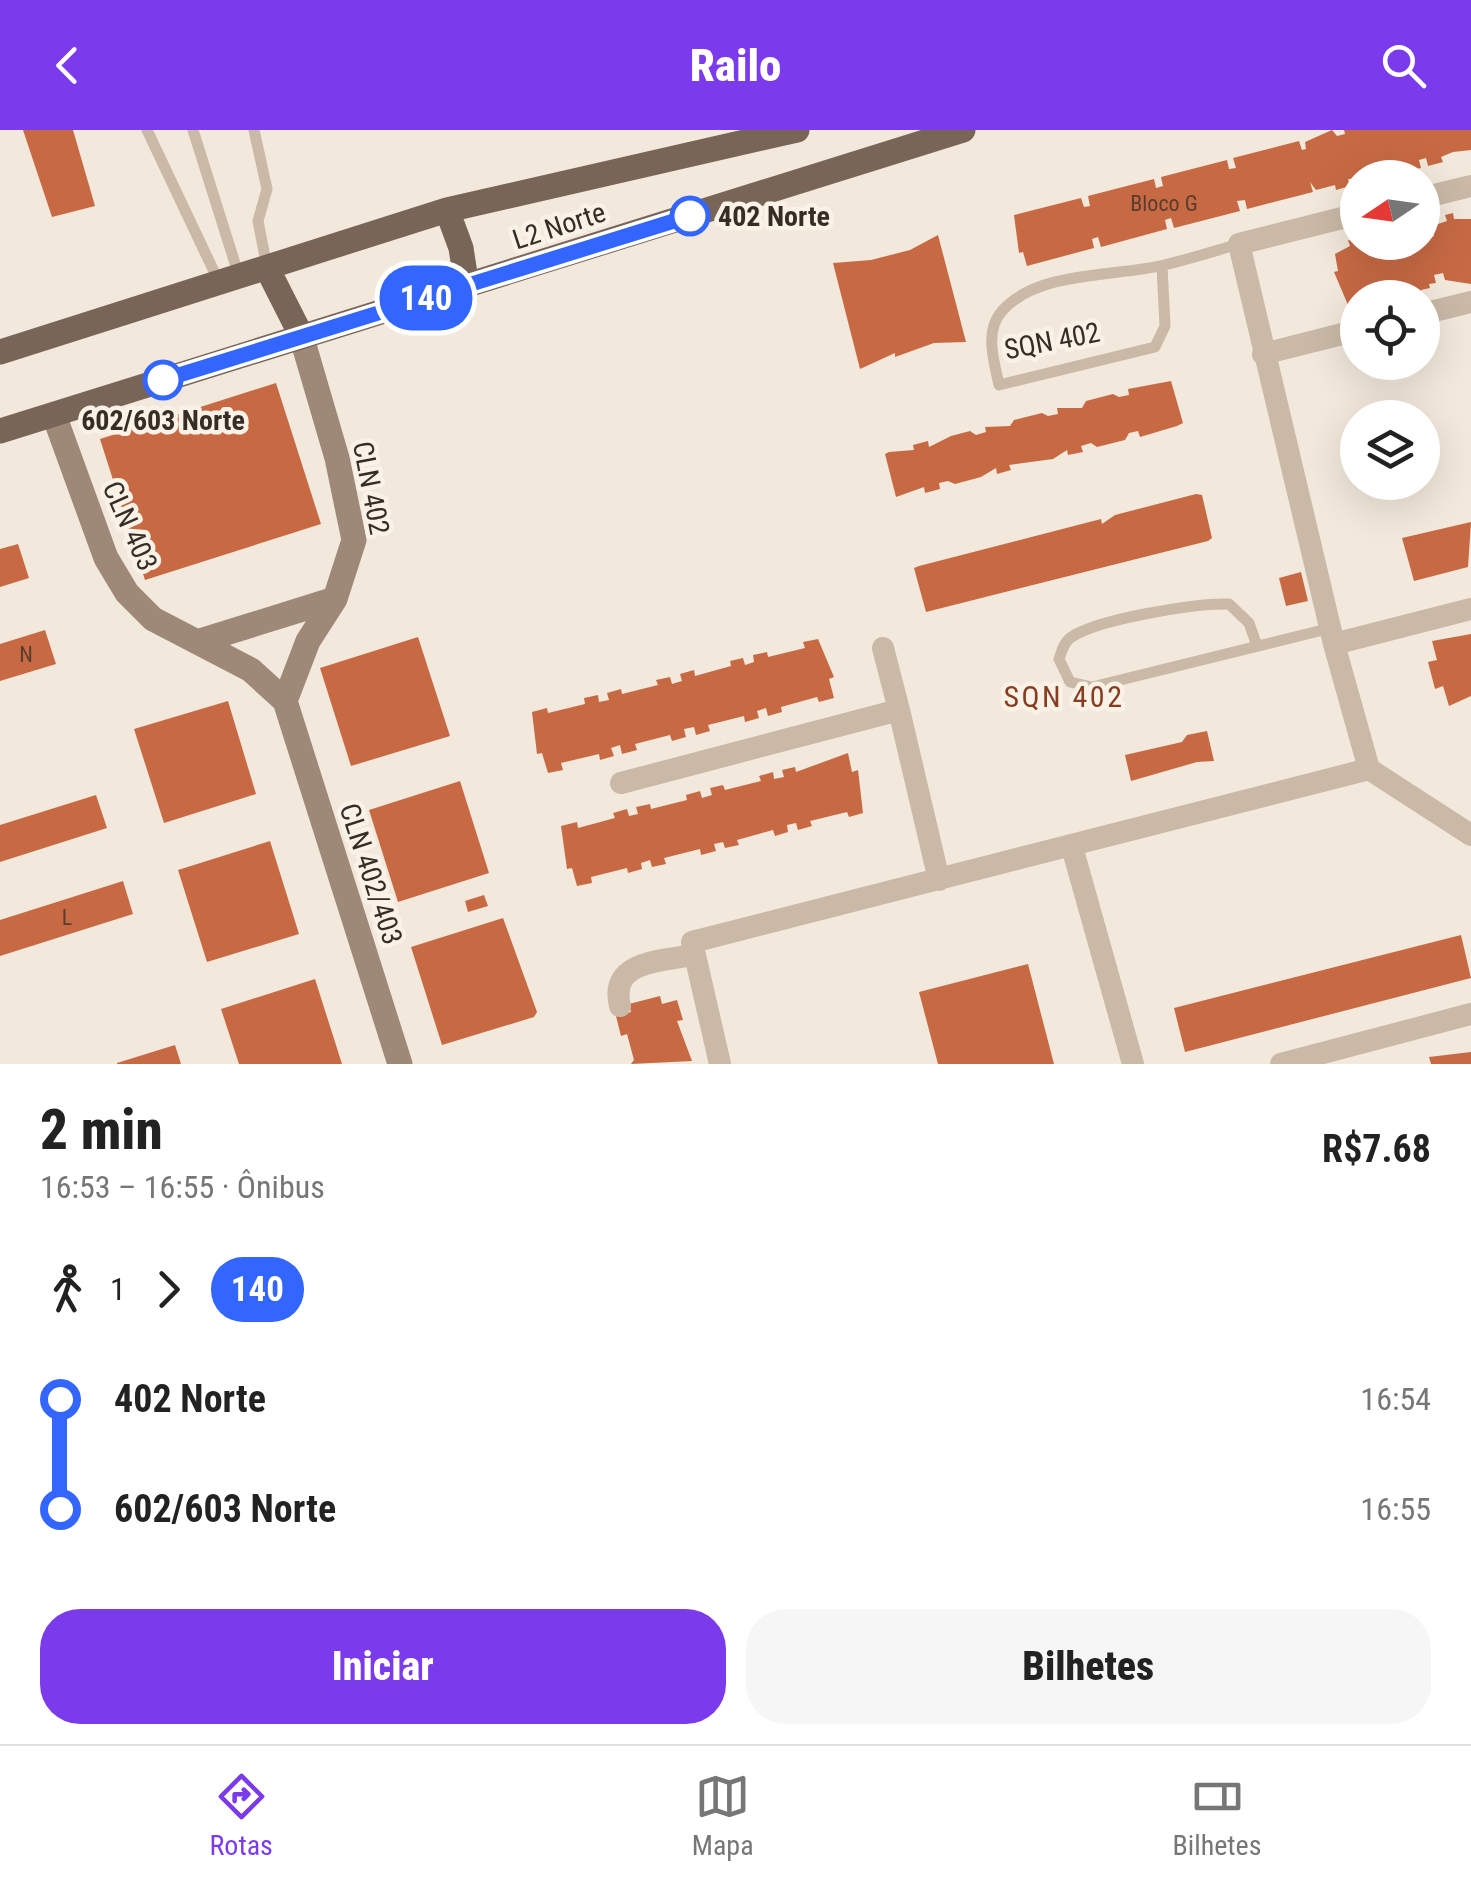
<!DOCTYPE html>
<html lang="pt">
<head>
<meta charset="utf-8">
<style>
  body { margin:0; font-family:"Roboto Condensed",sans-serif; background:#f6f6f6; color:#222; height:100vh; display:flex; flex-direction:column; font-size:38px; white-space:nowrap }
  * { box-sizing:border-box; margin:0 }
  p { font-size:32px; color:#767676 }
  .icon { flex:none; width:55px; height:55px; fill:none; stroke:currentColor; stroke-width:2; stroke-linecap:round; stroke-linejoin:round }
  .map { position:relative; height:934px; overflow:hidden }
  .panel { display:flex; flex-direction:column; background:#fff; flex:1 }
  .panel>* { flex:none }
  .badge { padding:0 20px; border-radius:32px; font-size:35px; line-height:65px }
  .needle { width:65px; rotate:257deg }
  .controls { position:absolute; left:1340px; top:30px; display:grid; gap:20px }
  .controls a { display:grid; place-items:center; width:100px; height:100px; border-radius:50%; background:#fff; box-shadow:0 10px 40px #0002; font-size:50px }
  .map>.badge { position:absolute; translate:-50% -50%; box-shadow:0 0 0 5px #fff }
  .legs { display:flex; align-items:center; gap:15px; height:110px; padding:0 40px; font-size:32px }
  .legs p { margin-inline-start:auto }
  .summary { display:flex; align-items:center; justify-content:space-between; height:170px; padding:0 40px }
  h1 { font-size:55px; font-weight:800; line-height:75px }
  .cta { display:flex; gap:20px; margin-top:auto; padding:20px 40px }
  .cta a { flex:1; height:115px; border-radius:40px; background:#7c3aed; color:#fff; font-size:40px; font-weight:800; line-height:115px; text-align:center }
  .cta a+a { background:#f6f6f6; color:#222 }
  ul { padding:0 40px; list-style:none }
  li { display:flex; align-items:center; gap:35px; height:110px; font-size:38px }
  li i { display:grid; place-items:center; width:15px; height:100%; margin:0 12px; background:currentColor }
  li i::after { content:''; width:25px; height:25px; margin:-12px; border:8px solid; border-radius:50%; background:#fff }
  li p { margin-inline-start:auto }
  li:first-child i { background:linear-gradient(#0000 50%,currentColor 0) }
  li:last-child i { background:linear-gradient(currentColor 50%,#0000 0) }
  header { display:flex; justify-content:space-between; align-items:center; height:130px; padding:0 40px; background:#7c3aed; color:#fff; font-size:45px; font-weight:800 }
  .tab-bar { display:flex; justify-content:space-around; align-items:center; height:140px; border-top:2px solid #e0e0e0; background:#fff; font-size:28px; color:#767676 }
  .tab-bar a { display:grid; justify-items:center; gap:5px }
  .tab-bar .selected { color:#7c3aed }
  .map>svg:first-child { display:block }
  .building { fill:#c76a44 }
  .lines { fill:none; stroke-linecap:round; stroke-linejoin:round }
  .lane { stroke:#cab9a7; stroke-width:11 }
  .street { stroke:#cab9a7; stroke-width:22 }
  .secondary { stroke:#9e8878; stroke-width:25 }
  .primary { stroke:#786558; stroke-width:25 }
  .line-1-casing { stroke:#fff; stroke-width:22 }
  .line-1 { stroke:#36f; stroke-width:15 }
  .stop-1-dot { fill:#fff; stroke:#36f; stroke-width:5 }
  .labels { text-anchor:middle; dominant-baseline:central; stroke-width:9; stroke-linejoin:round; paint-order:stroke }
  .number-label { font-size:22px; fill:#5a3c2e }
  .stop-label { font-size:28px; font-weight:bold; fill:#362d27; stroke:#faf2e7; text-anchor:start }
  .street-label { font-size:28px; fill:#362d27; stroke:#faf2e7 }
  .neighbourhood-label { font-size:30px; letter-spacing:2.5px; fill:#863d20; stroke:#faf2e7 }
</style>
</head>
<body>
<header><svg class="icon" aria-label="back" viewBox="0 0 24 24"><path d="M15 5l-7 7 7 7"/></svg>Railo<svg class="icon" aria-label="search" viewBox="0 0 24 24"><circle cx="10" cy="10" r="6"/><path d="M15 15l6 6"/></svg></header>
<div class="map">
<svg width="1471" height="934" viewBox="0 0 1471 934">
  <rect width="100%" height="100%" fill="#f2e8db"/>
  <path class="building" d="M23 0H73L95 76 52 87Z
    M1332 0 1337 6 1345 4 1344 0H1471V20L1453 22 1441 27 1443 32 1428 36 1426 28 1419 30 1421 38 1407 41 1406 36 1393 37 1371 48 1348 49 1350 56 1336 60 1335 55 1316 60 1310 52 1313 62 1247 79 1245 70 1237 71 1240 81 1174 98 1171 88 1165 90 1167 99 1101 117 1098 107 1092 109 1094 118 1027 136 1023 122 1019 123 1014 85 1081 68 1084 77 1090 76 1088 66 1154 49 1156 58 1163 56 1161 47 1227 30 1229 39 1236 38 1233 28 1299 11 1302 20 1306 19 1305 12Z
    M1453 83 1454 89H1471V154L1445 150 1443 143 1434 145 1436 153 1429 154 1430 158 1421 160 1423 167 1397 163 1395 155 1386 158 1387 165 1358 168V173L1348 175 1334 142 1338 141 1335 124 1350 116 1348 110 1374 114 1376 121 1385 118 1384 112H1422L1434 106 1432 99 1438 94 1447 91 1445 85Z
    M938 105 966 212 934 213 895 227V223L860 239 833 133 871 130 910 120Z
    M1171 251 1183 293 1177 296 1140 307 1138 301 1129 303 1125 310 1097 317 1091 313 1081 316 1083 322 1068 325 1067 320 1053 329 1009 335 1011 340 997 344 996 338 981 347 955 354 948 351 939 353 940 359 925 363 924 357 896 367 885 324 889 322 914 320 913 315 928 311 929 317 951 306 970 301 976 305 986 302 985 297 1010 296 1014 290 1042 283 1048 286 1058 284 1057 278H1082L1086 271 1113 264 1119 267 1129 265 1128 259Z
    M276 253 321 394 145 450 100 309Z
    M1196 364 1202 365 1212 408 1208 411 926 482 914 438 919 436 1101 389 1102 394 1115 385Z
    M1471 392 1468 437 1414 451 1402 408Z
    M18 414 29 448 0 457V419Z
    M1301 442 1308 471 1286 476 1279 448Z
    M45 500 56 534 0 551V514Z
    M1471 504V566L1449 576 1443 556 1435 559 1428 532 1437 530 1432 511Z
    M418 507 450 606 351 636 320 538Z
    M818 509 834 547 829 549 834 568 819 572 817 567 781 577 782 582 768 586 766 578 757 581 759 588 745 592 744 586 708 595 710 601 696 605 694 597 684 599 686 607 672 611 670 605 635 614 637 620 622 624 620 615 611 618 614 626 600 630 599 624 561 633 563 640 548 643 542 623 537 624 532 582 547 578 548 583 585 574 584 568 598 565 599 572 609 570 607 563 621 559 622 564 658 555 656 550 670 547 672 554 682 551 680 544 694 540 695 546 731 536 730 531 743 528 745 535 754 532 753 525 767 522 768 527 805 518 803 512Z
    M228 571 256 664 164 693 134 599Z
    M1207 601 1214 631 1197 632 1131 651 1125 625 1182 612 1187 605Z
    M848 623 852 642 858 640 863 683 849 687 847 682 810 691 812 696 798 700 796 693 787 695 788 702 775 706 773 700 737 710 739 715 725 718 723 712 714 714 716 721 701 725 700 719 664 728 666 734 652 737 650 730 641 733 642 739 628 743 627 738 591 747 592 753 577 756 572 738 567 739 561 696 577 692 578 698 615 688 613 683 627 679 629 686 638 684 636 677 650 674 651 679 687 670 686 665 700 661 702 668 712 665 710 658 723 655 725 660 761 651 759 646 773 642 774 649 784 647 782 640 795 637 796 642Z
    M460 651 489 743 398 772 369 680Z
    M96 665 107 698 0 732V695Z
    M270 711 299 804 207 832 178 740Z
    M123 751 133 784 0 826V790Z
    M484 765 488 776 468 782 465 771Z
    M503 788 537 882 534 887 442 915 411 817Z
    M1461 805 1471 848 1185 922 1174 878Z
    M1028 834 1054 934H938L919 862Z
    M315 849 342 934H239L221 879Z
    M660 866 662 874 677 870 683 890 677 891 692 931 631 934 634 930 627 904 621 906 616 886 631 882 629 874Z
    M175 915 181 934H117V933Z
    M1471 922V934H1431L1429 927Z"/>
  <g class="lines">
    <path class="lane" d="M147 0 219 152
      M193 0 239 146
      M254 0 267 59 258 91 267 137
      M1162 136 1165 196 1155 217 999 255C994 231 984 201 1002 181 1038 140 1116 147 1164 135 1190 129 1214 121 1239 114
      M1257 516 1249 493 1229 474C1197 473 1096 489 1070 508 1063 514 1062 521 1059 529L1070 552 1092 557 1331 498"/>
    <path class="street" d="M1422 68 1471 56
      M1358 84 1239 114 1334 514 1369 639 1471 705
      M1422 184 1471 172
      M1263 224 1358 200
      M1334 514 1471 479
      M883 518 899 580
      M621 653 899 580 939 750
      M1072 717 1133 934
      M620 876C609 831 660 831 693 825
      M720 934 692 812 1369 639
      M1281 934 1471 884"/>
    <path class="secondary" d="M54 285 106 428 127 463 153 489 251 540 285 571 400 934
      M197 512 335 469
      M285 571 308 511 335 469 354 410 337 328 301 205"/>
    <path class="primary" d="M447 80 461 118 467 157
      M267 138 301 205
      M0 222 447 80 797 0
      M0 301 963 0"/>
  </g>
  <g class="lines">
    <defs>
      <path id="line-1" d="M163 250 690 86"/>
    </defs>
    <use href="#line-1" class="line-1-casing"/>
    <use href="#line-1" class="line-1"/>
  </g>
  <g class="stop-1-dot">
    <circle cx="690" cy="86" r="18"/>
    <circle cx="163" cy="250" r="18"/>
  </g>
  <g class="labels">
    <g class="number-label">
      <text x="1164" y="73">Bloco G</text>
      <text x="26" y="524">N</text>
      <text x="67" y="787">L</text>
    </g>
    <g class="stop-label">
      <text x="718" y="86">402 Norte</text>
      <text x="163" y="290" text-anchor="middle">602/603 Norte</text>
    </g>
    <g class="street-label">
      <text transform="translate(559 96) rotate(-18)">L2 Norte</text>
      <text transform="translate(1052 211) rotate(-11)">SQN 402</text>
      <text transform="translate(371 358) rotate(79)">CLN 402</text>
      <text transform="translate(130 396) rotate(66)">CLN 403</text>
      <text transform="translate(371 744) rotate(72)">CLN 402/403</text>
    </g>
    <g class="neighbourhood-label">
      <text x="1064" y="566">SQN 402</text>
    </g>
  </g>
</svg>
<div class="controls">
<a><svg class="needle" viewBox="-14 -14 28 28"><path d="M0-13l5 13h-10z" fill="#e53935"/><path d="M0 13l5-13h-10z" fill="#767676"/></svg></a>
<a><svg class="icon" aria-label="locate" viewBox="0 0 24 24"><circle cx="12" cy="12" r="6"/><path d="M12 2v4M12 18v4M2 12h4M18 12h4"/></svg></a>
<a><svg class="icon" aria-label="layers" viewBox="0 0 24 24"><path d="M12 4l9 5-9 5-9-5zM3 14l9 5 9-5"/></svg></a>
</div>
<b class="badge" style="left:426px;top:168px;background:#36f;color:#fff">140</b>
</div>
<section class="panel">
<div class="summary"><div><h1>2 min</h1><p>16:53 – 16:55 · Ônibus</p></div><b>R$7.68</b></div>
<div class="legs"><svg class="icon" aria-label="walk" viewBox="0 0 24 24"><circle cx="13" cy="4" r="2"/><path d="M13 8l-2 6 4 7M11 14l-3 7M7 12l3-4h3l4 4"/></svg>1<svg class="icon" aria-label="forward" viewBox="0 0 24 24"><path d="M9 5l7 7-7 7"/></svg><b class="badge" style="background:#36f;color:#fff">140</b></div>
<ul>
<li><i style="color:#36f"></i><b>402 Norte</b><p>16:54</p></li>
<li><i style="color:#36f"></i><b>602/603 Norte</b><p>16:55</p></li>
</ul>
<div class="cta"><a>Iniciar</a><a>Bilhetes</a></div>
</section>
<nav class="tab-bar">
<a class="selected"><svg class="icon" aria-label="directions" viewBox="0 0 24 24"><path d="M12 3l9 9-9 9-9-9zM9 14v-3h6M13 9l2 2-2 2"/></svg>Rotas</a>
<a><svg class="icon" aria-label="map" viewBox="0 0 24 24"><path d="M3 6l6-2 6 2 6-2v14l-6 2-6-2-6 2zM9 4v14M15 6v14"/></svg>Mapa</a>
<a><svg class="icon" aria-label="tickets" viewBox="0 0 24 24"><path d="M3 7h18v10H3zM15 7v10"/></svg>Bilhetes</a>
</nav>
</body>
</html>
